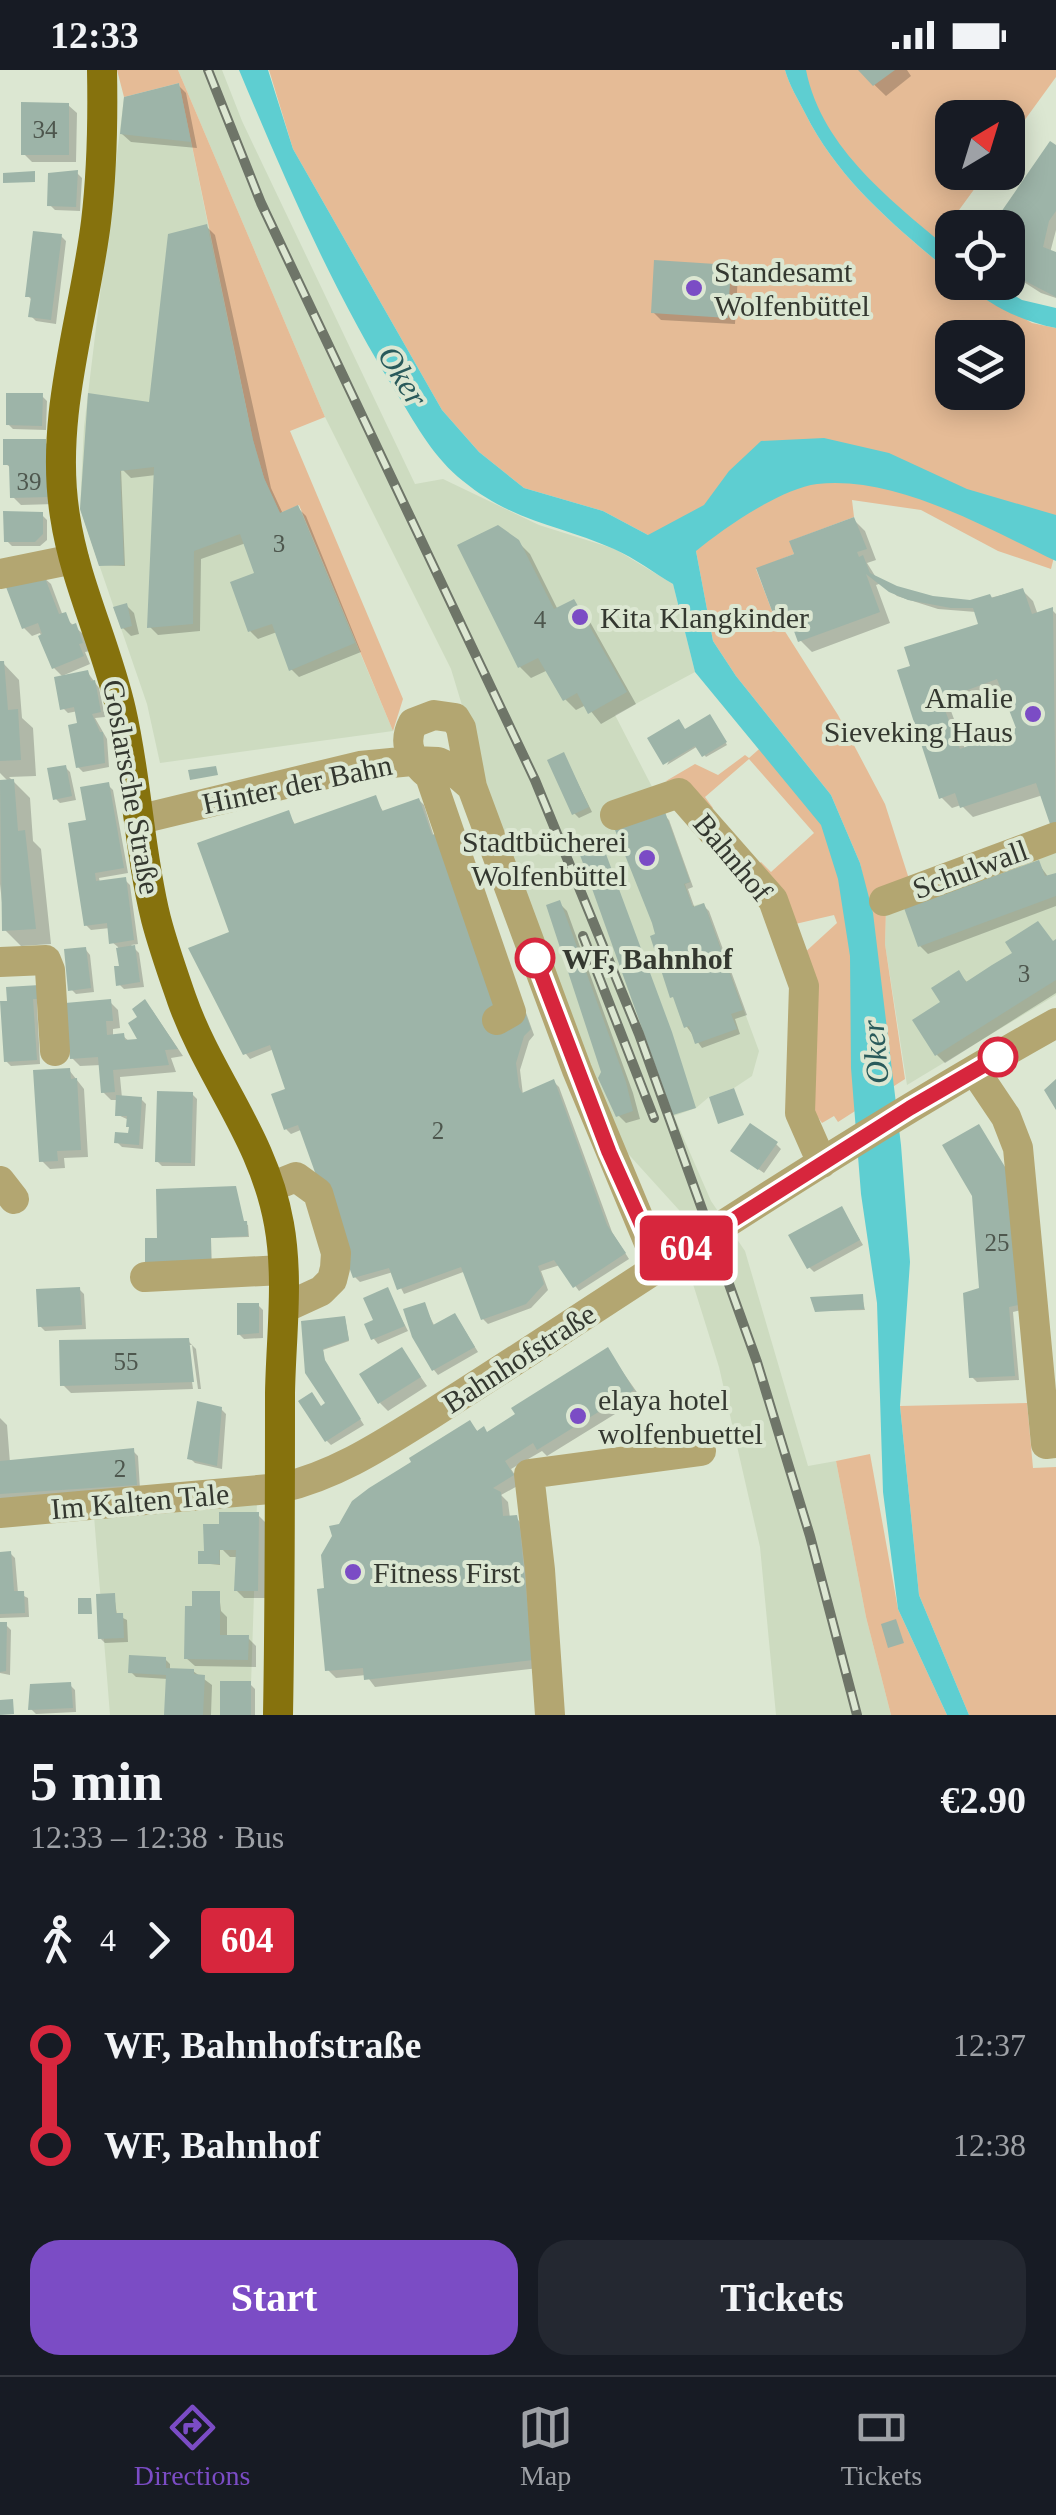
<!DOCTYPE html>
<html lang="en">
<head>
<meta charset="utf-8">
<style>
  body { margin:0; font-family:Georgia,serif; background:#242831; color:#f1f3f6; height:100vh; display:flex; flex-direction:column; font-size:38px; white-space:nowrap }
  * { box-sizing:border-box; margin:0 }
  p { font-size:32px; color:#9ea1a6 }
  .icon { flex:none; width:55px; height:55px; fill:none; stroke:currentColor; stroke-width:2; stroke-linecap:round; stroke-linejoin:round }
  .map { position:relative; height:1645px; overflow:hidden }
  .side { display:flex; flex-direction:column; background:#171b24; flex:1 }
  .side>* { flex:none }
  .badge { padding:0 20px; border-radius:8px; font-size:35px; line-height:65px }
  .needle { width:65px; rotate:38deg }
  .controls { position:absolute; left:935px; top:30px; display:grid; gap:20px }
  .controls a { display:grid; place-items:center; width:90px; height:90px; border-radius:20px; background:#171b24; box-shadow:0 5px 25px #0003; font-size:50px }
  .map>.badge { position:absolute; translate:-50% -50%; box-shadow:0 0 0 5px #fff }
  .legs { display:flex; align-items:center; gap:15px; height:110px; padding:0 30px; font-size:32px }
  .legs p { margin-inline-start:auto }
  .headline { display:flex; align-items:center; justify-content:space-between; height:170px; padding:0 30px }
  h1 { font-size:55px; font-weight:800; line-height:75px }
  .cta { display:flex; gap:20px; margin-top:auto; padding:20px 30px }
  .cta a { flex:1; height:115px; border-radius:30px; background:#7b4cc5; color:#fff; font-size:40px; font-weight:800; line-height:115px; text-align:center }
  .cta a+a { background:#242831; color:#f1f3f6 }
  ul { padding:0 30px; list-style:none }
  li { display:flex; align-items:center; gap:35px; height:100px; font-size:38px }
  li i { display:grid; place-items:center; width:15px; height:100%; margin:0 12px; background:currentColor }
  li i::after { content:''; width:25px; height:25px; margin:-12px; border:8px solid; border-radius:50%; background:#171b24 }
  li p { margin-inline-start:auto }
  li:first-child i { background:linear-gradient(#0000 50%,currentColor 0) }
  li:last-child i { background:linear-gradient(currentColor 50%,#0000 0) }
  .status { display:flex; justify-content:space-between; align-items:center; height:70px; padding:0 50px; background:#171b24; direction:ltr }
  .status svg { height:28px; fill:currentColor }
  .tabs { display:flex; justify-content:space-around; align-items:center; height:140px; border-top:2px solid #363941; background:#171b24; font-size:28px; color:#9ea1a6 }
  .tabs a { display:grid; justify-items:center; gap:5px }
  .tabs .selected { color:#7b4cc5 }
  .map>svg:first-child { display:block }
  .built { fill:#cddbc0 }
  .green { fill:#e5bb96; fill-rule:evenodd }
  .water { fill:#5eced1 }
  .shadow { fill:#0003; fill-rule:evenodd }
  .building { fill:#9db4a8; fill-rule:evenodd }
  .lines { fill:none; stroke-linecap:round; stroke-linejoin:round }
  .minor { stroke:#b3a671; stroke-width:30 }
  .major { stroke:#86720d; stroke-width:30 }
  .rail-casing { stroke:#6e7568; stroke-width:10 }
  .rail { stroke:#dce7d2; stroke-width:6; stroke-dasharray:19; stroke-linecap:butt }
  .line-1-casing { stroke:#fff; stroke-width:22 }
  .line-1 { stroke:#d7263d; stroke-width:15 }
  .poi-dot { fill:#7b4cc5; stroke:#dce7d2; stroke-width:4 }
  .stop-1-dot { fill:#fff; stroke:#d7263d; stroke-width:5 }
  .labels { text-anchor:middle; dominant-baseline:central; stroke-width:8; stroke-linejoin:round; paint-order:stroke }
  .number-label { font-size:25px; fill:#4e574e }
  .poi-label { font-size:30px; fill:#343830; stroke:#dce7d2; text-anchor:start }
  .street-label { font-size:30px; fill:#343830; stroke:#dce7d2 }
  .stop-label { font-size:30px; font-weight:bold; fill:#343830; stroke:#dce7d2; text-anchor:start }
  .water-label { font-size:32px; font-style:italic; fill:#295a5b; stroke:#dce7d2 }
</style>
</head>
<body>
<div class="status"><b>12:33</b><svg viewBox="0 0 49 12"><path d="M0 12V9h3v3zM5 12V6h3v6zM10 12V3h3v9zM15 12V0h3v12zM26 1h20v11H26zM47 4h2v5h-2z"/></svg></div>
<div class="map">
<svg width="1056" height="1645" viewBox="0 0 1056 1645">
  <rect width="100%" height="100%" fill="#dce7d2"/>
  <path class="built" d="M178 0H222L242 51 415 414 443 409 539 455 615 479 673 514 695 602 615 645 665 742 690 812 685 814 692 836 704 833 759 981 752 1006 734 1018 709 1027 696 1038 674 1046 711 1131 745 1181 808 1396 836 1391 866 1547 891 1645H776L760 1477 719 1297 693 1214 679 1140 621 1076 495 744 451 599 325 347Z
    M179 13 247 345 264 408 298 435 393 661 160 693 147 634 80 439 84 357 124 27Z
    M1056 776V925L907 1015 885 874 886 839Z
    M257 1433 250 1645H110L94 1446Z"/>
  <path class="green" d="M117 0H178L325 347 290 361 403 629 393 661 299 435 280 443 264 408 253 370 179 13 124 27Z
    M269 0H785C789 15 798 29 805 43 839 111 895 156 952 204V212L963 213 1032 253 1056 258V479L1051 499 998 481 921 440 852 430 854 447 790 471 794 484 756 499 772 541 838 645 885 734 909 809 886 839 885 874 905 1009 838 1052 834 1046 822 1053 817 1046 812 1049 802 885 837 853 834 845 791 855 755 797 761 792 771 802 814 763 749 689 705 727 713 738 707 743 679 710 666 711 695 694 718 705 745 685 749 688 774 666 865 817 860 793 831 725 736 606 713 571 696 481 648 465 603 441 524 418 479 382 442 340 293 79ZM952 268H1008V322H952Z
    M799 0H1056V7L1008 73V48H952V102L986 103 935 173 831 73Z
    M1027 1333 1033 1398 1056 1397V1645H969L919 1525 900 1336Z
    M870 1384 898 1539 947 1645H891L866 1547 836 1391Z"/>
  <path class="water" d="M239 0H268L293 79 442 340 479 382 524 418 603 441 648 465 704 435 729 401 761 371 824 368 889 383 967 419 1056 445V491C986 458 896 405 817 414 780 419 724 458 696 481L713 571 736 606 831 725 860 793 873 843 901 1075 910 1192 900 1336 919 1525 969 1645H947L898 1539 883 1422 877 1233 861 1124 851 998 850 886 838 809 821 755 695 602 673 514C654 503 635 488 614 479 560 455 513 452 463 411 435 389 417 357 399 327 334 224 286 112 239 0Z
    M785 0H806C822 80 894 132 952 182V204C895 156 839 111 805 43 798 29 789 15 785 0Z
    M963 213H992L1022 230 1056 238V258C1020 251 992 236 963 213Z"/>
  <path class="shadow" d="M859 0H907L911 6 886 26Z
    M178 15 186 23 197 78 131 72 122 64Z
    M68 35 77 43 76 92H32L24 84Z
    M1056 78V160L1050 183 1056 185V228L1041 223 1008 202V158Z
    M77 103 82 108 80 141 55 140 50 135Z
    M207 157 215 165 271 418 283 444 298 438 306 446 361 582 299 607 291 599 277 562 258 569 250 561 257 505 246 473 201 489 200 561 158 565 150 557 156 405 131 408 121 398 125 496 101 495 83 439 151 335Z
    M61 166 66 171 56 254 36 251 31 246 33 231 28 226Z
    M730 197 738 205 735 254 661 250 653 242Z
    M42 326 47 331 46 360 13 359 8 354Z
    M45 372 53 380 55 434 21 435 13 427 12 399 6 394Z
    M42 445 47 450V470L40 476H12L7 471Z
    M854 450 865 461 876 490 867 493 877 509 914 524 969 533 1022 520 1033 531 1038 545 1052 540 1056 544V759L1043 725 973 747 961 735 952 738 941 727 913 598 981 555 976 542 938 539 897 526 882 513 876 515 890 553 812 582 801 571 792 548 785 551 774 540 797 486ZM1005 621 1019 659 965 679 951 641Z
    M518 472 530 484 558 540 574 532 585 543 636 634 601 654 586 635 576 640 565 629 548 600 531 608 520 597Z
    M42 506 51 514 63 546 83 564 90 581 85 582 90 594 62 606 54 598 40 563 32 566 24 558Z
    M126 535 134 543 139 564 131 566 123 558Z
    M3 593 19 610 22 648 33 658 36 706 9 707 30 728 33 771 41 779 51 874 21 876 5 860 0 814V712H9L0 703V594Z
    M88 603 99 618 105 647 95 648 107 669 109 697 83 702 78 697 80 655 78 641 68 643 63 638Z
    M711 648 727 675 706 687 698 676 667 695 685 661Z
    M564 685 592 742 579 748 574 743Z
    M65 697 70 702 76 730 60 733 55 728Z
    M108 715 113 720 128 803 99 808 100 813 125 810 130 815 138 874 131 875 139 883 144 917 124 919 119 914 122 898 118 877 112 872 110 858 91 860 86 855 89 752Z
    M375 728 384 743 419 730 424 735 434 767 462 764 534 965 529 971 520 1000 523 1025 554 1012 559 1017 612 1162 629 1189 579 1221 560 1195 541 1201 548 1220 531 1238 488 1254 483 1249 466 1201 404 1224 393 1202 360 1212 355 1207 303 1059 291 1064 286 1059 289 1020 274 979 250 989 246 984 232 864 288 743 296 756Z
    M664 745 669 750 693 817 688 819 695 839 704 836 709 841 747 945 735 949 740 964 702 978 687 957 658 866Z
    M1038 793 1049 808 1056 806V836L928 884 920 876Z
    M559 833 567 841 633 1023 640 1049 626 1053 618 1045Z
    M1056 872V923L945 993 937 985 944 933 959 904 968 913Z
    M86 880 90 885 94 922 76 924 71 919Z
    M40 918 45 933H37L40 994 11 996 6 991 3 934Z
    M110 932 118 940 120 958 113 959V967L123 966 130 972H141L152 940 183 986 171 988 176 1002 120 1007 122 1028 141 1029 146 1034 143 1079 122 1077 117 1072 131 1066 129 1050 118 1045V1030H111L103 1022 101 995 80 996 72 988Z
    M69 1000 84 1019 88 1087 64 1088 65 1098 50 1099 42 1091Z
    M192 1024 197 1029 195 1096H162L157 1091Z
    M978 1057 1026 1239 1013 1242 1019 1310 977 1312 972 1307 982 1220Z
    M776 1074 781 1079 764 1103 738 1085Z
    M235 1118 244 1154 248 1155 249 1167 211 1168 212 1198 159 1171Z
    M842 1139 863 1175 814 1202 809 1197Z
    M79 1219 84 1224 86 1259 45 1261 40 1256Z
    M387 1220 408 1261 378 1274 374 1269Z
    M862 1227 865 1240 817 1241Z
    M258 1235 263 1240V1268L244 1269 239 1264Z
    M424 1235 435 1257 459 1251 478 1282 438 1305 434 1300Z
    M345 1248 349 1271 323 1280 325 1294 364 1355 331 1375 327 1371 322 1338 329 1334 307 1301Z
    M188 1271 196 1279 201 1319H198L192 1275H187L193 1319 71 1323 63 1315Z
    M402 1280 427 1316 388 1341 380 1333Z
    M608 1281 641 1328 547 1386 542 1381 511 1399 521 1414 501 1425 508 1432 510 1448H516L524 1456 539 1598 375 1617 366 1605 336 1608 328 1600 327 1521 340 1456 470 1353 479 1363 488 1364Z
    M221 1339 226 1344 222 1399 195 1393 190 1388Z
    M0 1348 7 1355 10 1393 133 1381 138 1386 140 1419 0 1432Z
    M258 1445 266 1453 265 1528H244L236 1520 238 1487H230L220 1477V1495L200 1493 222 1457Z
    M10 1483 15 1488 18 1523 28 1528 29 1547 0 1548V1484Z
    M219 1523 221 1541 227 1547V1567L248 1568 256 1576V1597L195 1596 186 1588Z
    M114 1525 117 1545 127 1550 128 1572 105 1573 100 1568Z
    M0 1555H6L11 1560 10 1605 0 1603Z
    M165 1589 170 1594V1600L193 1601 212 1615 211 1645H167L168 1609 136 1607 131 1602Z
    M250 1614 255 1619V1645H222Z
    M70 1615 75 1620 76 1642 36 1644 31 1639Z"/>
  <path class="building" d="M858 0H895L873 16Z
    M179 13 191 72 120 64 124 27Z
    M21 32 69 33V85H21Z
    M1050 71 1056 75V141L1049 151 1043 177 1056 182V227L1008 202V158H990Z
    M78 100 76 137 47 136 48 103Z
    M35 101V112L3 113V103Z
    M207 154 253 370 264 408 280 443 298 435 355 573 289 601 272 554 248 562 230 512 254 503 240 464 194 481 193 554 147 558 154 397 120 401 124 495 99 496 80 439 88 323 149 332 168 164Z
    M33 161 62 164 51 250 28 247 31 227H25Z
    M654 190 731 195 728 248 651 243Z
    M6 323H43L42 356 6 355Z
    M3 369H46L48 427 10 428 9 395H3Z
    M3 441 43 442V464L35 472H4Z
    M854 447 867 479 857 482 859 487 863 485 870 503 897 516 933 526 970 530 990 524 992 528 1023 518 1032 544 1053 537 1056 756 1051 757 1036 713 960 738 955 723 939 729 897 600 910 596 904 577 978 554 973 538H951L908 530 889 522 866 504 880 542 798 572 785 537 772 541 756 498 794 484 789 471ZM997 609 1016 658 960 679 941 630Z
    M498 455 519 470 554 539 574 529 627 622 588 644 577 623 563 631 538 588 518 598 457 475Z
    M43 503 59 544 66 542 71 555 76 553 83 573 79 574 84 586 52 599 38 566 42 564 38 553 22 559 6 517Z
    M127 533 132 556 121 559 113 537Z
    M0 591H4L8 640 18 639 21 690 0 691Z
    M88 600 91 611 95 610 101 642 92 644 100 662H103L105 693 76 698 68 655 77 653 74 637 60 640 54 607Z
    M710 644 727 672 702 687 695 676 663 695 647 668 679 649 685 659Z
    M564 682 589 737 572 745 547 690Z
    M66 695 72 726 53 730 47 698Z
    M216 696 218 705 190 710 188 700Z
    M14 709 18 761 25 760 36 859 2 861 0 710Z
    M109 712 124 798 95 803 96 811 126 807 134 870 109 874 107 853 84 856 68 753 86 750 80 717Z
    M376 725 382 741 419 728 432 765 458 756 531 959 524 966 516 993 519 1017 522 1023 554 1009 607 1155 626 1183 573 1218 554 1190 538 1196 544 1214 526 1234 481 1250 461 1197 397 1220 389 1198 353 1208 298 1055 284 1060 271 1024 285 1019 270 975 243 985 188 878 229 862 197 773 289 740 294 754Z
    M665 742 690 812 684 814 693 837 704 833 743 940 731 944 737 959 695 974 689 956 684 958 673 927 670 928 650 866 655 864 652 853 615 760Z
    M603 776 672 962 696 1038 673 1045 580 785Z
    M1039 790 1045 806 1056 803V826L918 877 904 838Z
    M560 830 626 1012 633 1041 616 1047 598 1008 601 1002 546 835Z
    M1038 851 1053 871 1056 869V910L935 986 912 950 940 932 931 918 959 900 966 912 992 895 1012 883 1005 872Z
    M135 875 140 912 116 916 114 896H119L116 878Z
    M86 877 91 918 68 921 64 879Z
    M40 915 42 929H33L37 990 4 992 0 931H7L6 917Z
    M111 929 113 951H106L107 965 124 963 125 970 137 969 128 953 137 947 132 939 145 929 178 979 165 980 169 995 113 1000 115 1022 101 1023 98 987 70 989 65 933Z
    M70 998 71 1009 77 1008 81 1080 57 1081 58 1091 39 1092 33 1000Z
    M1056 1009V1040L1044 1020Z
    M734 1018 744 1045 718 1054 709 1027Z
    M157 1021 193 1022 191 1093 155 1092Z
    M116 1025 142 1027 139 1075 114 1073 115 1062 128 1063 129 1057H126L127 1046H115Z
    M750 1053 778 1072 758 1100 730 1081Z
    M979 1054 1013 1110 1023 1234 1009 1237 1015 1306 969 1308 963 1223 979 1218 972 1126 942 1075Z
    M236 1116 244 1151H247L248 1166 211 1168V1197L145 1198V1168H157L156 1119Z
    M842 1136 860 1170 807 1199 788 1165Z
    M80 1217 82 1255 38 1257 36 1219Z
    M388 1217 405 1256 371 1270 364 1254 373 1250 363 1228Z
    M863 1224 864 1239 815 1242 810 1227Z
    M425 1232 433 1255 455 1243 475 1277 432 1301 412 1267 403 1239Z
    M237 1233H259V1263L237 1265Z
    M345 1246 349 1270 323 1279 325 1290 361 1349 325 1372 298 1331 312 1322 321 1336 325 1333 305 1303 301 1251Z
    M189 1268 194 1312 60 1316 59 1270Z
    M402 1277 421 1307 378 1334 359 1304Z
    M608 1277 634 1320 537 1380 533 1373 505 1391 514 1405 493 1418 501 1422 503 1446 517 1445 520 1459 533 1590 364 1610 363 1598 325 1601 317 1519 324 1518 321 1485 332 1466 329 1456 339 1454 352 1431 369 1418 411 1392 409 1388 470 1350 477 1361 484 1356 487 1362 515 1344 511 1338Z
    M197 1331 222 1337 217 1396 187 1389Z
    M134 1378 137 1415 0 1424V1391Z
    M219 1442H259L258 1521H234L236 1480H219L220 1494H198V1481H204L203 1454H219Z
    M11 1481 14 1521H24L25 1543 0 1544V1482Z
    M192 1521H220V1565H249L248 1590 184 1589 185 1536H192Z
    M115 1523 116 1543H123L124 1568 98 1569 96 1524Z
    M78 1528H91L92 1544H78Z
    M896 1549 904 1573 888 1578 881 1554Z
    M0 1552H7L6 1601 0 1602Z
    M129 1585 166 1587V1598L194 1599V1604L205 1605 203 1645H164L166 1605 128 1603Z
    M220 1611H251V1645H220Z
    M71 1612 73 1638 28 1640 30 1614Z
    M13 1629 14 1644 0 1645V1630Z"/>
  <g class="lines">
    <path class="minor" d="M0 504 74 489
      M472 717 461 658 455 648 434 645 413 653C401 676 413 692 430 706L511 942 497 950
      M615 745 679 723 773 830 804 916 800 1043 822 1093
      M141 749 360 696 412 691 438 692 449 697 472 717 577 1000 659 1197
      M884 831 1056 767
      M0 892 46 890 50 900 55 981
      M975 1001 1006 1047 1018 1078 1046 1374 1056 1373
      M0 1111 14 1129
      M271 1117 296 1107 318 1123 336 1183 335 1198 332 1210 321 1221 284 1238
      M145 1207 282 1200
      M0 1443 281 1418C337 1405 382 1375 430 1345 477 1315 524 1285 571 1254 730 1150 890 1046 1056 953
      M550 1645 540 1500 529 1404 701 1381"/>
    <path class="major" d="M102 0C103 51 102 102 96 152 84 249 49 347 65 446 75 513 106 574 121 640 137 709 139 781 156 849 163 876 173 904 182 930 210 1009 264 1068 279 1154 289 1209 281 1267 280 1323 280 1430 280 1538 278 1645"/>
    <defs>
      <path id="rail" d="M208 0 261 133 535 710 639 964 757 1292 810 1466 857 1645
        M583 866 654 1048"/>
    </defs>
    <use href="#rail" class="rail-casing"/>
    <use href="#rail" class="rail"/>
  </g>
  <g class="lines">
    <defs>
      <path id="line-1" d="M535 888 609 1082 660 1196 910 1038 998 987"/>
    </defs>
    <use href="#line-1" class="line-1-casing"/>
    <use href="#line-1" class="line-1"/>
  </g>
  <g class="poi-dot">
    <circle cx="694" cy="218" r="10"/>
    <circle cx="580" cy="547" r="10"/>
    <circle cx="1033" cy="644" r="10"/>
    <circle cx="647" cy="788" r="10"/>
    <circle cx="578" cy="1346" r="10"/>
    <circle cx="353" cy="1502" r="10"/>
  </g>
  <g class="stop-1-dot">
    <circle cx="535" cy="888" r="18"/>
    <circle cx="998" cy="987" r="18"/>
  </g>
  <g class="labels">
    <g class="number-label">
      <text x="45" y="59">34</text>
      <text x="29" y="411">39</text>
      <text x="279" y="473">3</text>
      <text x="540" y="549">4</text>
      <text x="1024" y="903">3</text>
      <text x="438" y="1060">2</text>
      <text x="997" y="1172">25</text>
      <text x="126" y="1291">55</text>
      <text x="120" y="1398">2</text>
    </g>
    <g class="poi-label">
      <text x="714" y="201">Standesamt<tspan x="714" dy="34">Wolfenbüttel</tspan></text>
      <text x="600" y="547">Kita Klangkinder</text>
      <text x="1013" y="627" text-anchor="end">Amalie<tspan x="1013" dy="34">Sieveking Haus</tspan></text>
      <text x="627" y="771" text-anchor="end">Stadtbücherei<tspan x="627" dy="34">Wolfenbüttel</tspan></text>
      <text x="598" y="1329">elaya hotel<tspan x="598" dy="34">wolfenbuettel</tspan></text>
      <text x="373" y="1502">Fitness First</text>
    </g>
    <g class="street-label">
      <text transform="translate(297 714) rotate(-12)">Hinter der Bahn</text>
      <text transform="translate(132 717) rotate(80)">Goslarsche Straße</text>
      <text transform="translate(733 787) rotate(50)">Bahnhof</text>
      <text transform="translate(970 799) rotate(-20)">Schulwall</text>
      <text transform="translate(519 1288) rotate(-33)">Bahnhofstraße</text>
      <text transform="translate(140 1431) rotate(-5)">Im Kalten Tale</text>
    </g>
    <g class="stop-label">
      <text x="562" y="888">WF, Bahnhof</text>
    </g>
    <g class="water-label">
      <text transform="translate(403 306) rotate(58)">Oker</text>
      <text transform="translate(875 982) rotate(-95)">Oker</text>
    </g>
  </g>
</svg>
<div class="controls">
<a><svg class="needle" viewBox="-14 -14 28 28"><path d="M0-13l5 13h-10z" fill="#e53935"/><path d="M0 13l5-13h-10z" fill="#9ea1a6"/></svg></a>
<a><svg class="icon" aria-label="locate" viewBox="0 0 24 24"><circle cx="12" cy="12" r="6"/><path d="M12 2v4M12 18v4M2 12h4M18 12h4"/></svg></a>
<a><svg class="icon" aria-label="layers" viewBox="0 0 24 24"><path d="M12 4l9 5-9 5-9-5zM3 14l9 5 9-5"/></svg></a>
</div>
<b class="badge" style="left:686px;top:1178px;background:#d7263d;color:#fff">604</b>
</div>
<section class="side">
<div class="headline"><div><h1>5 min</h1><p>12:33 – 12:38 · Bus</p></div><b>€2.90</b></div>
<div class="legs"><svg class="icon" aria-label="walk" viewBox="0 0 24 24"><circle cx="13" cy="4" r="2"/><path d="M13 8l-2 6 4 7M11 14l-3 7M7 12l3-4h3l4 4"/></svg>4<svg class="icon" aria-label="forward" viewBox="0 0 24 24"><path d="M9 5l7 7-7 7"/></svg><b class="badge" style="background:#d7263d;color:#fff">604</b></div>
<ul>
<li><i style="color:#d7263d"></i><b>WF, Bahnhofstraße</b><p>12:37</p></li>
<li><i style="color:#d7263d"></i><b>WF, Bahnhof</b><p>12:38</p></li>
</ul>
<div class="cta"><a>Start</a><a>Tickets</a></div>
</section>
<nav class="tabs">
<a class="selected"><svg class="icon" aria-label="directions" viewBox="0 0 24 24"><path d="M12 3l9 9-9 9-9-9zM9 14v-3h6M13 9l2 2-2 2"/></svg>Directions</a>
<a><svg class="icon" aria-label="map" viewBox="0 0 24 24"><path d="M3 6l6-2 6 2 6-2v14l-6 2-6-2-6 2zM9 4v14M15 6v14"/></svg>Map</a>
<a><svg class="icon" aria-label="tickets" viewBox="0 0 24 24"><path d="M3 7h18v10H3zM15 7v10"/></svg>Tickets</a>
</nav>
</body>
</html>
